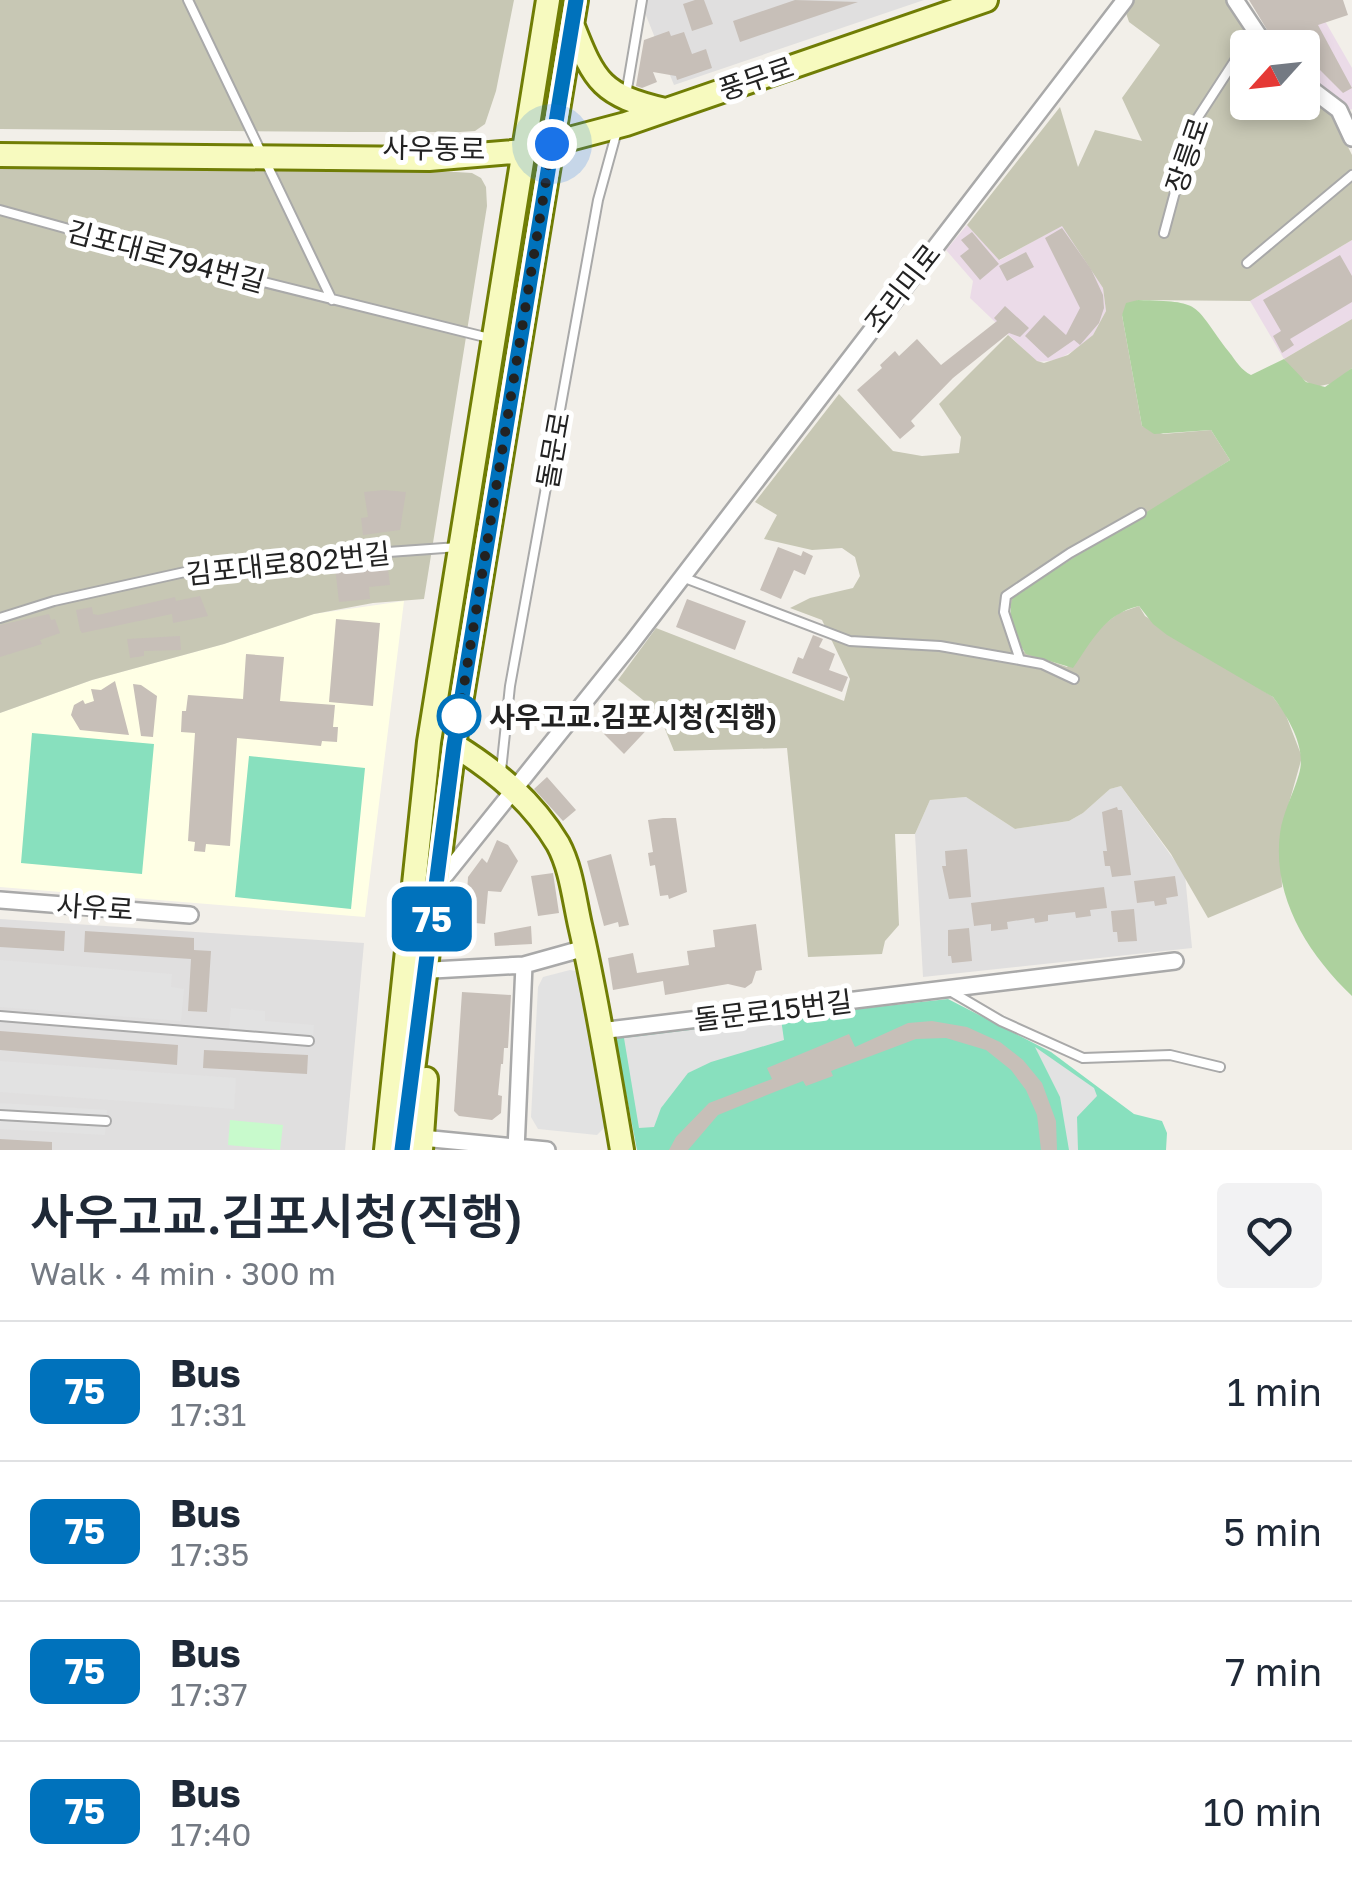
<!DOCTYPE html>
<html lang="en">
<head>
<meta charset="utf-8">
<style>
  body { margin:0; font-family:"Golos Text","Noto Sans KR",sans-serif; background:#f2f2f3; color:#1f2937; height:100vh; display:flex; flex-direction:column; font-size:38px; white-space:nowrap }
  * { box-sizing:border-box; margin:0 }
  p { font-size:32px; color:#747a83 }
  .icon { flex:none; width:55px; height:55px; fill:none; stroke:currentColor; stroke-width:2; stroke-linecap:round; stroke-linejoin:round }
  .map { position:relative; height:1150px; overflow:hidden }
  .sheet { display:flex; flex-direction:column; background:#fff; flex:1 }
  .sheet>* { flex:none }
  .badge { padding:0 20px; border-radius:15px; font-size:35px; line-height:65px }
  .needle { width:65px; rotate:243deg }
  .tools { position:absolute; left:1230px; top:30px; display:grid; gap:20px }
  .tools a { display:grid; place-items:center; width:90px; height:90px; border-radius:10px; background:#fff; box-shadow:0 5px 15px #0003; font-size:50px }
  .you { position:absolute; width:50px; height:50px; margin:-25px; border:8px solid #fff; border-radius:50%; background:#1a73e8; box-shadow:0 0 0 15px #1a73e833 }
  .map>.badge { position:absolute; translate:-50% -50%; box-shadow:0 0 0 5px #fff }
  .round { display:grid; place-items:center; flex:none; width:105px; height:105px; border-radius:10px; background:#f2f2f3 }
  .head { display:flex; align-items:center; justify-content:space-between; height:170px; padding:0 30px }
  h1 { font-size:48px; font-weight:600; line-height:75px }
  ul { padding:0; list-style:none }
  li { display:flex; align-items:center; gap:30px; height:140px; padding:0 30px; border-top:2px solid #e0e1e3 }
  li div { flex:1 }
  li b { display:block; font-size:38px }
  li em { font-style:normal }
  li .badge { min-width:110px; font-weight:700; text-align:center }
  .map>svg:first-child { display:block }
  .residential { fill:#e0dfdf }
  .industrial { fill:#ebdbe8 }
  .education { fill:#ffffe5 }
  .construction { fill:#c7c7b4 }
  .forest { fill:#add19e }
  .park { fill:#c8facc }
  .pitch { fill:#88e0be }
  .parking { fill:#e2e2e2 }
  .building { fill:#c7bfb8 }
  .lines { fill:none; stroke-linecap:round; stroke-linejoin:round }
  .lane-casing { stroke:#a9a9a9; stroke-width:12 }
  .street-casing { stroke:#a9a9a9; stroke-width:20 }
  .secondary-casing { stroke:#707d05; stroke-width:28 }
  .lane { stroke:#fff; stroke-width:8 }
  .street { stroke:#fff; stroke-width:15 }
  .secondary { stroke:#f7fabf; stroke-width:22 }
  .line-casing { stroke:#fff; stroke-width:22 }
  .line { stroke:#0072bc; stroke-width:15 }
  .walk { stroke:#222; stroke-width:10; stroke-dasharray:0 18 }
  .stop-dot { fill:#fff; stroke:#0072bc; stroke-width:5 }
  .labels { text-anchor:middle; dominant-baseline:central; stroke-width:10; stroke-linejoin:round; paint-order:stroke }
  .street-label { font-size:28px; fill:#222; stroke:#fff }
  .stop-label { font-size:28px; font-weight:bold; fill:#222; stroke:#fff; text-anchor:start }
</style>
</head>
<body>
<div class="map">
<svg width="1352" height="1150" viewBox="0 0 1352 1150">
  <rect width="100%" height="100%" fill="#f2efe9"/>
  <path class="residential" d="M647 0H924L674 85 645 13Z
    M1121 786 1185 875 1192 948 923 977 915 834 930 800 966 797 1015 829 1069 821 1083 813 1110 789Z
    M0 919 364 943 345 1150H0Z"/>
  <path class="industrial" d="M1321 14 1352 68V109L1348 111 1317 84 1303 58 1302 48Z
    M967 225 1000 260 1062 225 1103 288 1106 311 1093 335 1080 347 1057 360 1037 362 970 298 973 281 946 250Z
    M1352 240V319L1284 359 1250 301Z"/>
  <path class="education" d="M404 601 365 917 0 887V713L92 680 224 644 314 614Z"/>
  <path class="construction" d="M0 0H514L496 91 485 124 475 131 460 132H352L0 129Z
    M1135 0H1228L1259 47 1248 48V102H1302L1303 90 1330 111 1352 155V240L1250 301 1138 300 1122 315 1142 426 1163 434 1211 430 1230 460 1120 531 1033 582 1009 610 1022 651 1067 667 1098 629 1119 613 1139 606 1145 616 1273 697 1285 713 1302 757 1280 835 1282 887 1208 918 1171 854 1121 786 1110 789 1083 813 1069 821 1015 829 966 797 930 800 915 834H895L899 925 885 941 882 954 808 957 787 748 674 751 658 712 618 680 656 628 844 701 850 679 822 620 790 608 810 598 853 588 860 576 855 557 842 548 812 550 764 539 777 515 755 502 839 394 893 451 922 456 959 453 961 437 939 404 1008 335 1037 361 1044 363 1068 355 1093 335 1106 311 1103 288 1062 226 999 260 967 225 1060 107 1078 167 1095 130 1142 141 1122 98 1160 45 1129 22 1126 13Z
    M0 166 456 172 472 173 481 178 486 187 487 206 424 599 373 603 314 614 224 644 92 680 0 713Z
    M1352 319V368L1334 383 1315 387 1295 374 1284 359Z"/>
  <path class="forest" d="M1138 300C1204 302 1191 302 1229 352 1236 361 1241 370 1251 375L1284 359 1306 382 1325 387 1352 368V996C1307 953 1272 897 1280 833 1283 812 1293 795 1299 774 1307 748 1288 717 1273 697L1167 635 1153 624 1139 606C1104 614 1092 641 1073 668L1026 654C1015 639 1005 613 1014 595L1230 460 1211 430 1154 434 1142 426 1122 315 1126 303Z"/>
  <path class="park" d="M230 1120 283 1125 280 1150 228 1145Z"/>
  <path class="pitch" d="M32 733 154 744 142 874 21 863Z
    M249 756 365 768 351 909 235 897Z
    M948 999 1051 1052 1134 1114 1162 1121 1167 1133 1166 1150H637L615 1036Z"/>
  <path class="parking" d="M0 960 172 974 171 987 184 989 181 1021 0 1007Z
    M570 970 580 972 602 1098 605 1127 597 1135 538 1129 531 1117 538 987 543 977Z
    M231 1008 265 1011V1021L314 1025 312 1047 228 1040Z
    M781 1019 784 1040 711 1062 688 1073 661 1108 654 1127 639 1128 624 1038Z
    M1035 1047 1094 1088 1097 1096 1077 1117 1078 1150H1069L1060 1097Z
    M0 1061 236 1078 234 1109 0 1092Z
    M0 1103 107 1110 105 1135 0 1129Z"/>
  <path class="building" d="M695 0H704L713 24 692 31 683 4Z
    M795 0 858 2 740 42 733 21Z
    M1249 0H1343L1348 15 1318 25 1352 88 1343 93 1320 70 1307 48H1278Z
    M669 31 671 36 684 32 692 54 706 49 712 68 677 80 676 76 653 72 657 82 642 88 636 86 644 40Z
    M1062 228 1091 269 1103 295 1104 308 1099 323 1080 345 1074 340 1048 358 1025 336 1044 315 1066 335 1080 308 1045 238Z
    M972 232 999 264 980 280 960 256 969 249 961 240Z
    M1026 252 1034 267 1007 281 999 266Z
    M1340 255 1352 276V302L1290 339 1294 345 1282 353 1273 336 1281 331 1263 300Z
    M1005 306 1029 328 1020 337 1009 333 953 378 911 421 915 426 900 439 857 390 882 368 880 365 895 351 899 356 917 339 941 365 997 321 994 318Z
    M384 490 406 492 400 530 363 535 361 518 368 517 364 492Z
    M778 547 801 556 803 551 813 556 805 575 794 570 781 599 760 590Z
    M387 562 390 585 369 587 370 599 339 602 335 567Z
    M200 596 208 616 173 623 172 614 82 633 80 630 76 610 92 607 93 614 98 615 175 597 176 601Z
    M687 599 746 621 735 650 676 627Z
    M49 614 51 620 55 619 60 633 40 640 42 644 0 657V625Z
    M336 619 380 623 373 706 329 702Z
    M813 635 823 639 819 647 835 654 829 670 848 677 842 692 792 673 798 657 803 659Z
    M180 636 181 650 144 651V656L130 658 127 639Z
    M246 654 284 657 280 701 335 705 333 727H338L337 742 322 741 321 746 237 738 230 846 206 844 205 852 194 851 195 842 188 841 195 733 181 732 182 711H186L188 695 243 699Z
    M115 681 129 735 80 730 71 715 74 705 83 700 85 704 94 701 91 689 101 690Z
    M133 684 141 685 157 696 153 737 141 736Z
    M635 702 655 721 624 754 604 734Z
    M547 777 576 810 563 821 534 789Z
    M1117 807 1118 810H1122L1131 875 1112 877 1110 866H1105L1103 851H1107L1102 812Z
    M663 818H676L687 892 669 899 668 895 660 896 655 865 650 866 648 853 653 852 648 820Z
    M497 840 508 845 518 861 501 892 488 891 485 924 465 922 468 877 482 858 487 863Z
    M967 849 971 897 949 899 942 866H946L945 851Z
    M611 854 629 925 619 927 618 922 604 926 587 861Z
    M553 873 559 913 538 916 531 876Z
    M1175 876 1178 896 1166 898 1167 904 1155 906 1154 901 1137 903 1134 881Z
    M1104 887 1107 908 1090 910 1091 916 1076 918 1075 912 1048 915V921L1035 923 1034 918 1007 922 1008 929 991 931V924L974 926 971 903Z
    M1134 909 1137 941 1118 942 1117 932H1113L1111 911Z
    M756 924 762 970 756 971 752 983 745 988 728 984 665 995 663 981 613 990 608 958 633 953 637 973 689 965 687 951 715 947 713 930Z
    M531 926 532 944 495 946 494 933Z
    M0 927 65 931 64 951 0 947Z
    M969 928 972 961 952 963 951 956H948V930Z
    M85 931 194 938V950L211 951 207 1012 188 1011 191 959 84 952Z
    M462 992 511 995 508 1048H504L503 1064H501L498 1095 502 1096 501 1113 492 1120 459 1116 454 1111Z
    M932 1021 967 1027 1000 1042 1023 1060 1042 1083 1056 1121 1057 1150H1041L1037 1115 1026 1090 1011 1070 986 1050 946 1038 916 1039 831 1071 833 1076 806 1086 803 1081 777 1091 718 1115 688 1150H669L676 1137 709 1103 772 1079 767 1068 849 1034 855 1047 908 1023Z
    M0 1031 178 1045 177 1065 0 1050Z
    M204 1050 308 1055 307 1074 203 1068Z
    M0 1139 52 1142V1150H0Z"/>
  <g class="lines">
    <defs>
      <path id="lane" d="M188 0 332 300
        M626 95 642 0
        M0 210 239 276 489 338
        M1164 233 1193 125 1254 31
        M1247 263 1352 175
        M682 577 850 641 940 646 1020 660 1004 612 1006 596 1070 553 1141 513
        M0 618 54 601 221 564 458 547
        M1020 660 1042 664 1074 679
        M501 771 510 686 598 200 617 131
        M950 991 1001 1021 1083 1058 1170 1055 1220 1067
        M0 1016 309 1041
        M0 1115 106 1121"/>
      <path id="street" d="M1235 0 1267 48
        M1302 82 1339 110 1352 138
        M439 883 631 644 1125 0
        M0 900 190 915
        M433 970 524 965 585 948
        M600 1031 1175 961
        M422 1138 547 1150
        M516 1150 524 965"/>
      <path id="secondary" d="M572 24C595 83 602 95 665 110
        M0 155 429 159 524 151 626 124 986 0
        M454 745C496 771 532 801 558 844 571 868 574 898 580 925 597 999 609 1075 622 1150
        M386 1150 429 742 548 0
        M403 1150 454 745 576 0
        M421 1150 426 1079"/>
    </defs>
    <use href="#lane" class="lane-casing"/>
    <use href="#street" class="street-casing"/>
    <use href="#secondary" class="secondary-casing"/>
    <use href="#lane" class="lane"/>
    <use href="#street" class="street"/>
    <use href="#secondary" class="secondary"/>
  </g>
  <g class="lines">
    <defs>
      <path id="line" d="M402 1150 454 745 576 0"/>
    </defs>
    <use href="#line" class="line-casing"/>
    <use href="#line" class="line"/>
    <path class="walk" d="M459 716 552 144"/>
  </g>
  <circle class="stop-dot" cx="459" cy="716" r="20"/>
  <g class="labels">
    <g class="street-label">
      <text transform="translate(756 78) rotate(-19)">풍무로</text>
      <text transform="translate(434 148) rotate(1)">사우동로</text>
      <text transform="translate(1187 155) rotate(-71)">장릉로</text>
      <text transform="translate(166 256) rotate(15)">김포대로794번길</text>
      <text transform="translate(902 288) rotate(-52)">조리미로</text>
      <text transform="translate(553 450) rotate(-80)">돌문로</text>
      <text transform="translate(288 563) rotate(-6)">김포대로802번길</text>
      <text transform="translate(95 907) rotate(4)">사우로</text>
      <text transform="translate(773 1010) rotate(-7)">돌문로15번길</text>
    </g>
    <g class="stop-label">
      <text x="489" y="716">사우고교.김포시청(직행)</text>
    </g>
  </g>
</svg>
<div class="tools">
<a><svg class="needle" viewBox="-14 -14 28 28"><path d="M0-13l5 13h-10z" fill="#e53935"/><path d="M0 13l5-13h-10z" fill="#747a83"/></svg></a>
</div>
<div class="you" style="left:552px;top:144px"></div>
<b class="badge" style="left:432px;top:919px;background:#0072bc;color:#fff">75</b>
</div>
<section class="sheet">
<div class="head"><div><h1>사우고교.김포시청(직행)</h1><p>Walk · 4 min · 300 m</p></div><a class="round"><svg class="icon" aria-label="heart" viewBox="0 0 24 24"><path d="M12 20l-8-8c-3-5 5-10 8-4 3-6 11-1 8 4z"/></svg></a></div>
<ul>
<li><span class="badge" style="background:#0072bc;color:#fff">75</span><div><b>Bus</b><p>17:31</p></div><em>1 min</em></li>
<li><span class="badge" style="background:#0072bc;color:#fff">75</span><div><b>Bus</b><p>17:35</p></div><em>5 min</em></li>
<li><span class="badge" style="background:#0072bc;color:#fff">75</span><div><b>Bus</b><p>17:37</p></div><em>7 min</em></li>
<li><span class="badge" style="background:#0072bc;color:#fff">75</span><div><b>Bus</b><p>17:40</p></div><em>10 min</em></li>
</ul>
</section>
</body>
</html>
